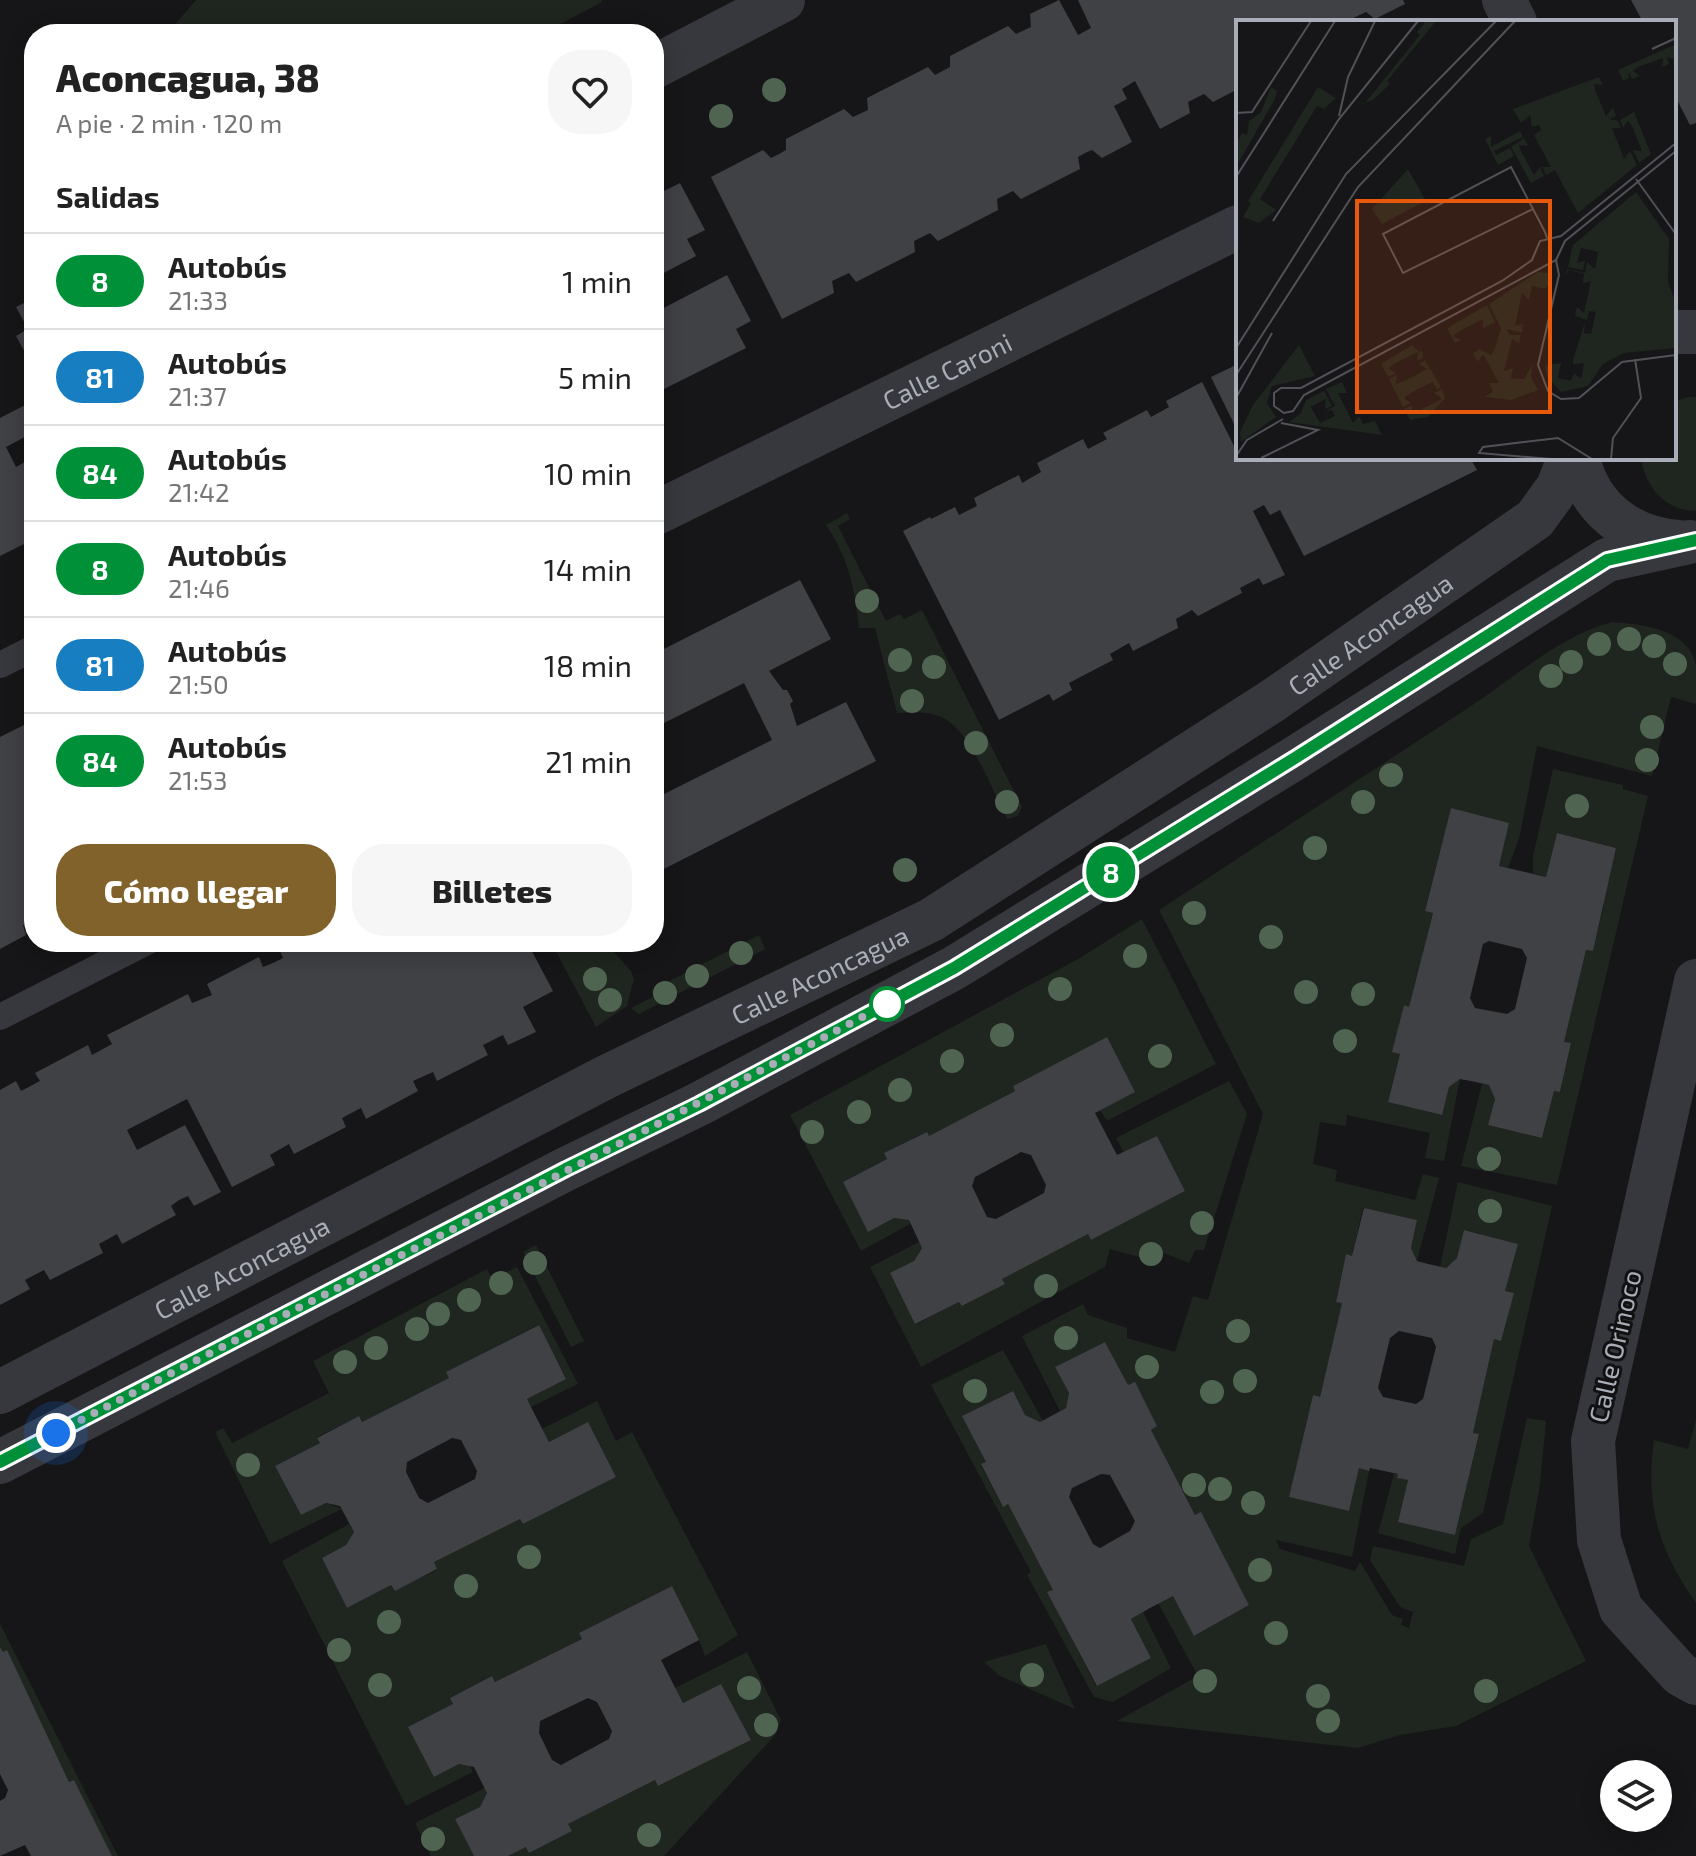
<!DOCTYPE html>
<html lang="es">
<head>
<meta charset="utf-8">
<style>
  body { margin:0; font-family:"Exo 2",sans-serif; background:#f6f6f6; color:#222; height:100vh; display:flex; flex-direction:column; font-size:30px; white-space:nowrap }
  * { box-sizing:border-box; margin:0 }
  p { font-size:26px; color:#767676 }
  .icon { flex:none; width:44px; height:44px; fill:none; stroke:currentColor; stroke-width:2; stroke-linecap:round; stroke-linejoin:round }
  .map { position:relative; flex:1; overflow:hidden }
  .panel { position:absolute; left:24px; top:24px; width:640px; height:928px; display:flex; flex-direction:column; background:#fff; border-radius:32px; box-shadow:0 4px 20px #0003 }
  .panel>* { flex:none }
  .badge { padding:0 16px; border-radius:26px; font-size:28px; line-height:52px }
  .fabs { position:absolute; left:1600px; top:1760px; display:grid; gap:16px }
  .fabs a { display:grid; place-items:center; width:72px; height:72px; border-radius:50%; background:#fff; box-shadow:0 4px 20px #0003; font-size:40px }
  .you { position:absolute; width:40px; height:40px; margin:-20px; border:6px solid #fff; border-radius:50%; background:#1a73e8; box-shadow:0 0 0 12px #1a73e833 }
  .map>.badge { position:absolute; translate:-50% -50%; box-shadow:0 0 0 4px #fff }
  h2 { padding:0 32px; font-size:30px; line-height:72px }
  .round { display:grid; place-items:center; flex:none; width:84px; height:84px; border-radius:32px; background:#f6f6f6 }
  .head { display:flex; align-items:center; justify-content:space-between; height:136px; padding:0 32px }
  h1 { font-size:38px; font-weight:800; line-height:60px }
  .action { display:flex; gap:16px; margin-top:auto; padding:16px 32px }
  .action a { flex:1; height:92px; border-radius:32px; background:#80622a; color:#fff; font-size:32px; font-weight:800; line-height:92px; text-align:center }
  .action a+a { background:#f6f6f6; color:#222 }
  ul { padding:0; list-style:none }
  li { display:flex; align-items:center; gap:24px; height:96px; padding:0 32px; border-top:2px solid #e0e0e0 }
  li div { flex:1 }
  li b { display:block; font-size:30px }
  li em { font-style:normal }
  li .badge { min-width:88px; font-weight:700; text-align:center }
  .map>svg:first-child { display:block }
  .green { fill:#1e261f }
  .building { fill:#404145; fill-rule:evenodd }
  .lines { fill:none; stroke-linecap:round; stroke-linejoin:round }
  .service { stroke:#37383d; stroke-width:26 }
  .minor { stroke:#37383d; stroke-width:44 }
  .tree { fill:#506452 }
  .line-casing { stroke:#fff; stroke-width:18 }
  .line { stroke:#009038; stroke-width:12 }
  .walk { stroke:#a8adb8; stroke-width:8; stroke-dasharray:0 14.4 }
  .stop-dot { fill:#fff; stroke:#009038; stroke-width:4 }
  .labels { text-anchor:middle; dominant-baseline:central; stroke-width:6; stroke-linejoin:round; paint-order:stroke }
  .street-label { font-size:26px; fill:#a8adb8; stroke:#111113 }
  .inset-road { fill:none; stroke:#505258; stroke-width:2 }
  .view { fill:#e8590c; fill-opacity:0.15; stroke:#e8590c; stroke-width:4 }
  .inset-edge { fill:none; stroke:#a8adb8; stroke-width:4 }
</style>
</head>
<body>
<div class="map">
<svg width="1696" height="1856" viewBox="0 0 1696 1856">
  <rect width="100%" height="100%" fill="#161618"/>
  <path class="green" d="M196 0H601L602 2 541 34H167Z
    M1688 397H1696V511C1665 511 1645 486 1641 458H1674V402Z
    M847 513 850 519 838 526 886 621 900 614 904 619 922 610 1022 807 1018 816 1007 819C993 792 972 734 945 719 931 711 913 712 897 713L875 628H859C855 589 848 557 826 525Z
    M1612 622C1641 624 1689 629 1696 665 1696 677 1696 692 1696 704L1671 697 1652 776 1537 746 1520 835 1508 868 1499 866 1509 823 1451 809 1425 910 1433 913 1409 1007 1404 1006 1393 1051 1400 1054 1388 1101 1441 1115 1449 1087 1460 1079 1444 1161 1425 1158 1430 1133 1347 1115 1346 1126 1320 1122 1313 1164 1337 1170 1335 1181 1415 1200 1423 1174 1439 1178 1417 1261 1411 1248 1417 1220 1363 1208 1352 1256 1346 1254 1336 1301 1342 1303 1320 1397 1313 1395 1289 1497 1349 1511 1359 1468 1369 1471 1352 1557 1276 1540 1280 1549 1355 1571 1360 1562 1392 1615 1403 1619 1401 1625 1409 1628 1413 1612 1400 1607 1370 1560 1373 1546 1464 1566 1471 1539 1503 1524 1527 1418 1546 1421 1540 1484 1529 1546 1586 1661 1456 1726 1400 1735 1358 1748 1117 1721 1198 1676 1158 1603 1173 1596 1195 1636 1249 1605 1201 1513 1195 1515 1151 1430 1157 1426 1135 1383 1128 1385 1105 1342 1055 1367 1069 1393 1066 1408 1060 1411 1022 1336 1083 1304 1088 1315 1127 1328V1338L1175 1352 1193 1296 1208 1300 1263 1114 1159 910C1263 842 1367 774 1471 706 1517 676 1558 637 1612 622Z
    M1553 769 1623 785V789L1648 796 1557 1185 1461 1166 1482 1084 1489 1085 1495 1099 1488 1125 1542 1138 1554 1091 1560 1092 1571 1044 1564 1042 1586 950 1593 951 1604 905 1602 904 1616 848 1557 833 1546 877 1533 873V856Z
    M1142 919 1216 1064 1107 1121 1100 1110 1134 1092 1106 1038 1013 1086 1015 1091 929 1136 926 1132 885 1153 887 1159 843 1182 868 1231 894 1218 909 1220 910 1224 861 1251 790 1115 1078 959Z
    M759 935 765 949 639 1014 631 1008 653 997 652 990Z
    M551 942H605L631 971 634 979 627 1006 596 1027Z
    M1229 1081 1247 1114 1204 1250H1195L1189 1263 1159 1251 1154 1261 1110 1249 1105 1267 921 1367 870 1267 919 1242 922 1248 914 1261 890 1274 916 1324 959 1302 963 1306 1004 1284 1002 1279 1088 1234 1091 1240 1185 1191 1157 1136 1124 1153 1116 1138Z
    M1458 1182 1552 1206 1483 1513 1461 1528 1455 1554 1378 1533 1394 1474H1398L1397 1478 1408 1480 1398 1522 1455 1535 1479 1435 1473 1433 1494 1339 1501 1340 1513 1293 1505 1291 1518 1244 1465 1230 1457 1258 1446 1268 1440 1267Z
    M536 1245 584 1341 571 1347 523 1252Z
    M517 1267 578 1384 531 1407 527 1399 566 1378 538 1325 447 1372 449 1378 362 1422 359 1416 317 1437 320 1443 275 1466 301 1515 326 1503 342 1509 270 1544 215 1432 223 1428 232 1443 329 1393 313 1361 487 1269 492 1279Z
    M1003 1350 1043 1421 1040 1422 1025 1415 1012 1391 963 1416 986 1462 981 1465 1002 1506 1008 1504 1053 1590 1048 1593 1096 1686 1151 1658 1131 1619 1143 1612 1171 1668 1113 1702 1094 1697 1027 1575 1031 1572 931 1385Z
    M597 1401 616 1441 632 1432 738 1635 705 1656 699 1640 672 1586 579 1633 582 1639 495 1682 492 1676 450 1698 453 1704 434 1777 459 1764 470 1766 473 1772 406 1806 282 1561 349 1524 354 1532 346 1545 322 1558 347 1608 391 1585 395 1590 437 1570 434 1562 520 1519 523 1524 616 1477 588 1423 549 1442 542 1429Z
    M1696 1419V1603C1658 1549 1645 1505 1654 1440L1688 1449Z
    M0 1624 118 1856H112L74 1780 69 1782 7 1651 3 1652 0 1647Z
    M1046 1644 1047 1647 1075 1709 1000 1676 984 1662Z
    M747 1652 781 1720 776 1734 664 1856H508L526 1847 529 1853 572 1831 568 1824 655 1780 659 1786 751 1740 721 1684 683 1703 675 1688Z
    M485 1788 487 1793 480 1807 455 1819 474 1856H431L415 1823Z"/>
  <path class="building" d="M1059 0 1078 35 1091 28 1078 0H1403L1405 4 1375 19 1366 12 1351 19V22H1238V89L1213 102 1204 94 1188 102 1190 113 1160 129 1135 81 1122 89 1127 99 1114 106 1132 142 1102 158 1092 150 1085 153 1078 157 1080 169 1021 199 1013 191 997 199 998 210 938 241 930 233 914 241 915 252 856 282 849 273 832 281 834 293 782 319 711 177 763 150 771 158 779 154 786 150V139L844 109 853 117 868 110 867 98 928 67 935 75 950 67V56L1008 26 1016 34 1031 27 1030 14Z
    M1631 0H1696V123L1690 125 1674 94V22H1643Z
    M680 183 705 230 687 239 696 256 654 278V196Z
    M727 275 751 321 736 329 746 348 654 394V313Z
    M34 298V369L16 336 28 329 16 307Z
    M1238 364V432L1211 377Z
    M1202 382 1235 448 1238 446V458H1470L1477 470 1304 556 1280 510 1270 515 1264 505 1253 511 1285 575 1263 585 1259 578 1240 588 1242 593 1198 616 1192 610 1176 619 1178 628 1133 651 1129 643 1110 654 1113 660 1069 683 1072 690 1053 701 1049 694 999 720 903 531 930 517 931 519 955 507 959 515 977 506 974 498 995 487 1019 475 1022 483 1041 472 1037 463 1083 439 1088 449 1107 439 1103 433 1147 410 1151 417 1169 407 1166 401Z
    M29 403 34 413V432L6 447 16 467 34 457V539L0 556V418Z
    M800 580 831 639 769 671 783 690H787L793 701 790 704 797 726 846 702 876 761 654 874V774L664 794 772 740 744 683 654 728V654Z
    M34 720V919L23 925 26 935 0 949V737Z
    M1451 808 1509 823 1499 866 1508 868 1546 877 1557 833 1616 848 1593 951 1586 950 1564 1042 1571 1043 1560 1092 1554 1091 1542 1138 1488 1125 1495 1099 1489 1085 1471 1081 1460 1079 1449 1087 1442 1115 1388 1102 1400 1054 1392 1052 1404 1005 1409 1007 1433 913 1425 911ZM1489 941 1522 949 1527 958 1515 1009 1507 1014 1475 1008 1470 998 1483 944Z
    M288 942H527L553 991 523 1007 536 1032 508 1045 503 1035 483 1045 488 1055 437 1081 433 1072 413 1081 418 1091 366 1119 361 1108 342 1118 346 1127 294 1154 289 1144 270 1155 275 1165 232 1187 187 1099 127 1130 137 1150 185 1125 221 1192 194 1206 188 1196 179 1200 171 1206 176 1215 122 1244 117 1234 99 1244 103 1253 50 1280 44 1270 25 1280 30 1289 0 1305V1090L16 1081 21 1091 40 1081 35 1073 88 1045 92 1055 101 1050 112 1044 107 1035 188 994 192 1003 212 995 207 984 259 957 263 967 273 963 283 958 278 947Z
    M1107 1037 1135 1092 1095 1113 1117 1155 1157 1136 1185 1191 1091 1240 1088 1234 1002 1279 1005 1284 962 1306 959 1302 915 1324 890 1273 914 1261 922 1248 909 1220 894 1218 868 1232 843 1182 887 1159 884 1153 927 1132 929 1136 1015 1091 1013 1086ZM1021 1152 1031 1155 1046 1185 1044 1193 996 1219 987 1217 972 1186 975 1177Z
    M1364 1208 1417 1220 1411 1248 1417 1261 1428 1264 1446 1268 1457 1258 1464 1230 1518 1244 1505 1291 1514 1293 1501 1341 1494 1339 1473 1433 1479 1434 1455 1535 1398 1522 1408 1480 1397 1478 1398 1474 1370 1468 1369 1471 1359 1468 1349 1511 1289 1497 1313 1395 1320 1397 1342 1303 1336 1302 1346 1254 1352 1256ZM1399 1331 1432 1338 1436 1347 1423 1399 1416 1404 1383 1397 1378 1388 1390 1338Z
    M539 1325 566 1379 527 1399 531 1407 549 1442 588 1422 616 1477 523 1524 520 1519 434 1562 437 1569 395 1591 391 1585 347 1608 322 1558 346 1545 354 1532 340 1506 326 1503 301 1515 275 1466 320 1443 317 1438 359 1416 362 1422 449 1378 446 1372ZM452 1438 461 1440 477 1471 475 1479 428 1503 419 1498 406 1472 407 1462Z
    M1105 1342 1128 1385 1135 1382 1157 1426 1151 1430 1195 1515 1201 1512 1249 1605 1194 1636 1173 1596 1150 1608 1131 1619 1151 1658 1097 1686 1047 1592 1053 1590 1008 1504 1003 1507 981 1464 986 1462 962 1416 1013 1391 1025 1415 1040 1422 1066 1408 1069 1393 1055 1367ZM1101 1474 1110 1475 1135 1521 1130 1531 1100 1548 1093 1544 1069 1497 1072 1488Z
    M672 1586 699 1640 661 1660 683 1703 721 1684 751 1740 658 1786 655 1780 568 1824 572 1831 529 1853 526 1847 508 1856H474L455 1819 480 1807 487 1793 474 1767 459 1764 434 1777 408 1727 453 1704 450 1698 492 1676 495 1682 582 1639 579 1633ZM588 1698 597 1702 612 1731 609 1739 561 1765 552 1760 539 1733 540 1721Z
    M0 1647 3 1652 7 1650 69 1782 74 1780 112 1856H31L25 1845 0 1856V1801L5 1798 8 1790 0 1774Z"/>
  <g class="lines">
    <path class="service" d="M0 665 34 648
      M0 1017 147 942"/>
    <g class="minor">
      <path d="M1504 0 1515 22"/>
      <path d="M654 67 783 0"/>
      <path d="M1674 332H1696"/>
      <path d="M1578 458C1589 508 1628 538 1678 542"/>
      <path id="s1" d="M654 514 1238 227"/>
      <path d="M1696 981 1593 1441 1599 1540 1621 1609 1680 1674 1696 1683"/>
      <path id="s2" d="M0 1392 606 1077 931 920 1272 701 1535 519 1558 487 1569 458"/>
      <path d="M0 1462 566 1169 699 1104 954 968 1295 758 1607 560 1689 542"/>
    </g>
  </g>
  <g class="tree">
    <circle cx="774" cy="90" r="12"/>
    <circle cx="721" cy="116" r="12"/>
    <circle cx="867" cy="601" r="12"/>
    <circle cx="1629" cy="639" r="12"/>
    <circle cx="1599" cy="644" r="12"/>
    <circle cx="1654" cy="646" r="12"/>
    <circle cx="900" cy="660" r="12"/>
    <circle cx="1571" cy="662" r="12"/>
    <circle cx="1675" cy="664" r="12"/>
    <circle cx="934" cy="667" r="12"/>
    <circle cx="1551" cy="676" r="12"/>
    <circle cx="912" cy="701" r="12"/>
    <circle cx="1652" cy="727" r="12"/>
    <circle cx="976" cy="743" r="12"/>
    <circle cx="1647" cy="760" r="12"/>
    <circle cx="1391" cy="775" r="12"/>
    <circle cx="1007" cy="802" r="12"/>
    <circle cx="1363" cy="802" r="12"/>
    <circle cx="1577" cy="806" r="12"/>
    <circle cx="1315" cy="848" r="12"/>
    <circle cx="905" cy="870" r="12"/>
    <circle cx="1194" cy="913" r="12"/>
    <circle cx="1271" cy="937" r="12"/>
    <circle cx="741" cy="953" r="12"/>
    <circle cx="1135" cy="956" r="12"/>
    <circle cx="697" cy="976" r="12"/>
    <circle cx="595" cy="979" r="12"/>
    <circle cx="1060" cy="989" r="12"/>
    <circle cx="1306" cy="992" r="12"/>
    <circle cx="665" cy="993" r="12"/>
    <circle cx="1363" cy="994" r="12"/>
    <circle cx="610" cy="1000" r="12"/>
    <circle cx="1002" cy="1035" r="12"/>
    <circle cx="1345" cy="1041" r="12"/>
    <circle cx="1160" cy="1056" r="12"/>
    <circle cx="952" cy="1061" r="12"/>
    <circle cx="900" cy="1090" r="12"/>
    <circle cx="859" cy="1112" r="12"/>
    <circle cx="812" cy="1132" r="12"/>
    <circle cx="1489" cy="1159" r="12"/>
    <circle cx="1490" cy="1211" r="12"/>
    <circle cx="1202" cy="1223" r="12"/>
    <circle cx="1151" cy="1254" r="12"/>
    <circle cx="535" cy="1263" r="12"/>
    <circle cx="501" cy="1283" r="12"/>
    <circle cx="1046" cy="1286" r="12"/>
    <circle cx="469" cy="1300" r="12"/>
    <circle cx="438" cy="1314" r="12"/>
    <circle cx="417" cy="1329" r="12"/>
    <circle cx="1238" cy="1331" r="12"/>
    <circle cx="1066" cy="1338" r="12"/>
    <circle cx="376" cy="1348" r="12"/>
    <circle cx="345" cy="1362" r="12"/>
    <circle cx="1147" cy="1367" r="12"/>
    <circle cx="1245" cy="1381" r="12"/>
    <circle cx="975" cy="1391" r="12"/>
    <circle cx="1212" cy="1392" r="12"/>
    <circle cx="248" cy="1465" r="12"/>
    <circle cx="1194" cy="1485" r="12"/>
    <circle cx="1220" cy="1489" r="12"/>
    <circle cx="1253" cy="1503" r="12"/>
    <circle cx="529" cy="1557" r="12"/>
    <circle cx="1260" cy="1570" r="12"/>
    <circle cx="466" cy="1586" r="12"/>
    <circle cx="389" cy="1622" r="12"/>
    <circle cx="1276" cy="1633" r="12"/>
    <circle cx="339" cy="1650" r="12"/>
    <circle cx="1032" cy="1675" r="12"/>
    <circle cx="1205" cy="1681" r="12"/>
    <circle cx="380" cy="1685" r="12"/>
    <circle cx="749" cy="1688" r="12"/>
    <circle cx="1486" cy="1691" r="12"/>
    <circle cx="1318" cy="1696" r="12"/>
    <circle cx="1328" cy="1721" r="12"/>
    <circle cx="766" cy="1725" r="12"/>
    <circle cx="649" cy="1835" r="12"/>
    <circle cx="433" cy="1839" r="12"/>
  </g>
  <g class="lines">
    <defs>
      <path id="line" d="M0 1462 566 1169 699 1104 954 968 1295 758 1607 560 1696 540"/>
    </defs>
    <use href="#line" class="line-casing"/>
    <use href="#line" class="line"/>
    <path class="walk" d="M56 1433C332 1289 612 1150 887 1004"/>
  </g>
  <circle class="stop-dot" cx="887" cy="1004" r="16"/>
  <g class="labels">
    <g class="street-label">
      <text stroke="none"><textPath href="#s1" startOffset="326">Calle Caroni</textPath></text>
      <text stroke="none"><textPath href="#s2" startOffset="1568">Calle Aconcagua</textPath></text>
      <text stroke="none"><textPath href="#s2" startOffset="920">Calle Aconcagua</textPath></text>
      <text stroke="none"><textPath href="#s2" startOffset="272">Calle Aconcagua</textPath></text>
      <text transform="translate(1614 1346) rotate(-77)">Calle Orinoco</text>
    </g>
  </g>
  <g transform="translate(1236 20)">
    <rect width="440" height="440" fill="#161618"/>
    <path d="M190 1H200L151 61 154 64 138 79 127 84H121L129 83 184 15 181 12ZM438 25 440 40 431 37 433 44 426 47 427 38 402 47 397 51 404 56 396 59 392 51 393 58 387 61 382 50ZM363 57 367 65 358 64 359 70 370 96 377 88 380 96 374 99 382 101 385 108H376L388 139 394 131 401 145 342 193 319 150 310 155 306 147H315L298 115 305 110 303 105 296 107 294 95 285 103 277 89ZM35 67 41 71 39 79 0 147V125L6 113 11 115 13 101 25 92ZM82 67 100 78 88 89 81 86 24 179 40 190 23 203 7 197 15 183 12 181ZM398 92 415 134 403 143 397 130 406 131 396 106 392 101 387 108 384 100ZM284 111 287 117 258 131 260 135 274 128 278 136 262 145 249 119 255 116V127ZM288 118 292 126 283 125 285 131 298 155 304 147 308 156 295 163 275 127ZM172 149 190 181 146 204 136 189ZM400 172 433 219 432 263 440 283V328L388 333 367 344 352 366 325 372 311 357 309 345 325 343 322 358 335 361 338 353 345 359 348 343 337 344V340L349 302 348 313 355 314 360 292 353 291 351 300 339 296 341 287 348 293 355 261 347 263 348 254 333 250 330 255 331 249 349 253 351 242 359 249 362 232 345 228 341 243 349 241 347 250 332 247 337 225ZM302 252 312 253 315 261 309 269 296 266 293 280 286 273 279 306 287 304 286 313 271 309 274 315H285L283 324 276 319 268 351 277 348 275 358H269L288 359 297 343 295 357 302 370 276 380 248 377 257 372 253 363H263L247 334 242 342 237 333 244 329 255 335 259 328 265 308 253 284ZM251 285 259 302 247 308V299L222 312 217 316 225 320 219 323 211 308ZM182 323 187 334V338L181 341 182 332 158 344 152 348 160 353 152 357 145 344 176 325 185 333ZM63 325 79 356 36 366 31 383 40 397 5 422 4 412 17 385ZM189 340 205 367 201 370 197 362 176 372 168 378 175 383 167 387 153 359 161 354 160 364 170 360 191 349 183 344ZM106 362 111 373H102L117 403 123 396 127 404 139 401 146 415 53 402 65 393 70 380 88 371 96 386 89 389 90 379 75 387 84 403 99 396 96 390 90 391 99 386 90 369ZM206 369 209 378 192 397 174 400 168 389 176 385V394L206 379 198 373Z" fill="#1e261f"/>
    <path class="inset-road" d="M416 29 440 18M0 93 16 92 75 1M103 96 112 57 139 1M440 123 325 216 304 221 296 240 266 261 65 368H45L38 373V386L48 393 57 391 68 375 320 240 329 221 440 131M0 157 99 1M400 159 439 213 440 268M297 189 167 253 147 214 275 147 309 212 311 218M37 201 103 99 182 1M320 240 323 255 302 345 312 371 325 379 343 378 386 342 440 335M0 328 110 154 260 1M0 355 122 167 279 1M0 378 36 313M0 436 11 420 47 399M25 438 82 410 45 403M315 439 243 433 247 427 322 418 356 439M375 439 377 418 405 378 399 339"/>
    <path class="view" d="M121 181H314V392H121Z"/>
    <rect width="440" height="440" class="inset-edge"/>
  </g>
</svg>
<div class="fabs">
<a><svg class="icon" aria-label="layers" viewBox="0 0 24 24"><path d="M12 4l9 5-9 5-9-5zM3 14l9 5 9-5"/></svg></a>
</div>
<div class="you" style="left:56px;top:1433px"></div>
<b class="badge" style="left:1111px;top:872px;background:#009038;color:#fff">8</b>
<section class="panel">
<div class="head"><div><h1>Aconcagua, 38</h1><p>A pie · 2 min · 120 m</p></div><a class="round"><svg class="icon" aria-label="heart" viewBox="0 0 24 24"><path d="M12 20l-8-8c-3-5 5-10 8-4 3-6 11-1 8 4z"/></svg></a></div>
<h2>Salidas</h2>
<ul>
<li><span class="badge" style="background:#009038;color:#fff">8</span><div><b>Autobús</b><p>21:33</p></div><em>1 min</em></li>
<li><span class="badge" style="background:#187ec2;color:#fff">81</span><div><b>Autobús</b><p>21:37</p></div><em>5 min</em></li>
<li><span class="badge" style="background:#009038;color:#fff">84</span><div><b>Autobús</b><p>21:42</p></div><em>10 min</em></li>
<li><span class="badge" style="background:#009038;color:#fff">8</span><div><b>Autobús</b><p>21:46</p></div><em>14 min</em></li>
<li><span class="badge" style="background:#187ec2;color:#fff">81</span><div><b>Autobús</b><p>21:50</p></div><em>18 min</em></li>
<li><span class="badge" style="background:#009038;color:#fff">84</span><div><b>Autobús</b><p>21:53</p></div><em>21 min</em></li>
</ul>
<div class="action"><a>Cómo llegar</a><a>Billetes</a></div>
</section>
</div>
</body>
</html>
